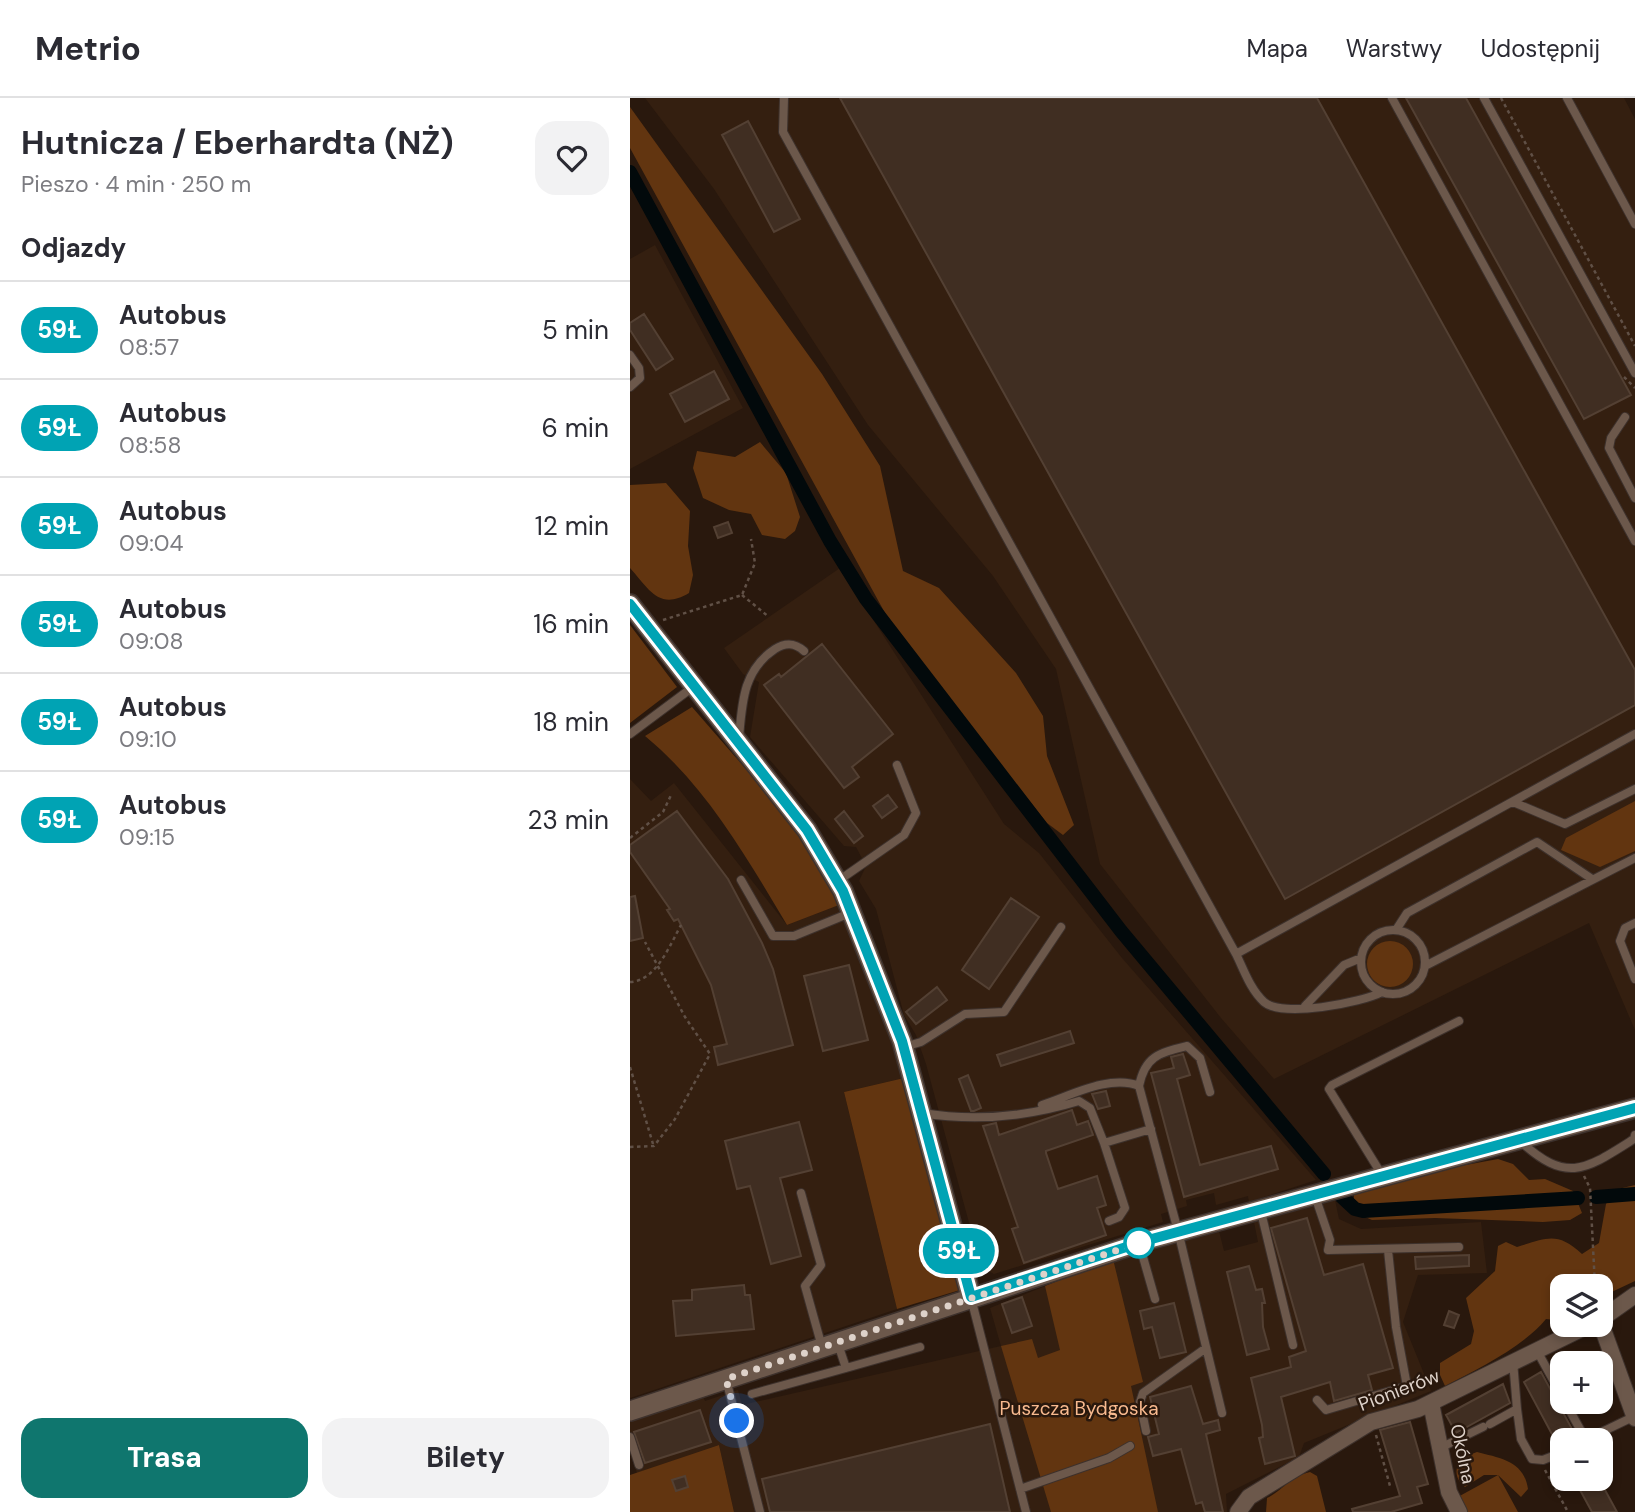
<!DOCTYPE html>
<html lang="pl">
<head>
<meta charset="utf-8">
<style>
  body { margin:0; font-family:"DM Sans",sans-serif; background:#f2f2f3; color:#2b2b33; height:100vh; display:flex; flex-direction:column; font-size:26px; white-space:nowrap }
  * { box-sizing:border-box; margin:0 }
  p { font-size:23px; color:#7c7c81 }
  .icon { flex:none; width:38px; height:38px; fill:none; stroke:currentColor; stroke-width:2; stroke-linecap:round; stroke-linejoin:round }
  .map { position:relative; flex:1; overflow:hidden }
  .side { display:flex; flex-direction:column; background:#fff; width:630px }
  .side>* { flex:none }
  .badge { padding:0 14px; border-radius:23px; font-size:24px; line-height:46px }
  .controls { position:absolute; left:920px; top:1176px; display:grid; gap:14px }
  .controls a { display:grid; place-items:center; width:63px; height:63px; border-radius:14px; background:#fff; box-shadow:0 4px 10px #0003; font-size:35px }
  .you { position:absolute; width:35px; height:35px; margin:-18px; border:5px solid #fff; border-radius:50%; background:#1a73e8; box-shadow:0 0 0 10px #1a73e833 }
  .map>.badge { position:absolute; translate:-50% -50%; box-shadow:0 0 0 4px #fff }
  h2 { padding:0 21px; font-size:26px; line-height:63px }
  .round { display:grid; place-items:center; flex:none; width:74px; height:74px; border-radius:21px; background:#f2f2f3 }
  .overview { display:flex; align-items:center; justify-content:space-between; height:119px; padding:0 21px }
  h1 { font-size:33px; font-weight:700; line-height:52px }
  .button { display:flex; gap:14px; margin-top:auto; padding:14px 21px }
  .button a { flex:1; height:80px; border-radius:21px; background:#0f766e; color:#fff; font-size:28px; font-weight:700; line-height:80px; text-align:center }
  .button a+a { background:#f2f2f3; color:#2b2b33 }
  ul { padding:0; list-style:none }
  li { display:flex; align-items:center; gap:21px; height:98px; padding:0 21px; border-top:2px solid #e1e1e2 }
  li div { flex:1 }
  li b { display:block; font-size:26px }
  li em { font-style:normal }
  li .badge { min-width:77px; font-weight:700; text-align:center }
  header { display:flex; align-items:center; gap:42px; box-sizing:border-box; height:98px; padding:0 35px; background:#fff; border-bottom:2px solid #e1e1e2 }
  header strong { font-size:33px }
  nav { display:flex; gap:38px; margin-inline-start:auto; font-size:24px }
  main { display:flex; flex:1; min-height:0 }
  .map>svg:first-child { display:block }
  .built { fill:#341f10 }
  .green { fill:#623510 }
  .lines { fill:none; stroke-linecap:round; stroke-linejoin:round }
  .canal { stroke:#02090b; stroke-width:14 }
  .building { fill:#402e22; stroke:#534033; stroke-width:2 }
  .service-casing { stroke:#3d312c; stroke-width:10 }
  .minor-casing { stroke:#3d312c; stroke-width:18 }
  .tertiary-casing { stroke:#3d312c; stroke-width:22 }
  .path { stroke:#605046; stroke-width:2.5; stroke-dasharray:3.5 3.5; stroke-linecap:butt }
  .service { stroke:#6c584b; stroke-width:8 }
  .minor { stroke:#6c584b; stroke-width:16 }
  .tertiary { stroke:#6c584b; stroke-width:19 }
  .line-casing { stroke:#fff; stroke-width:16 }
  .line { stroke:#00a3b4; stroke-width:10 }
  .walk { stroke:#ded2ca; stroke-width:7; stroke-dasharray:0 12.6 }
  .stop-dot { fill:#fff; stroke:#00a3b4; stroke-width:3.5 }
  .labels { text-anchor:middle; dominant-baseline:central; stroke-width:5; stroke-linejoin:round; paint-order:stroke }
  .street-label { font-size:19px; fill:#ded2ca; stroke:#29180d }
  .park-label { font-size:19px; fill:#f9ba8f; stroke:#29180d }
</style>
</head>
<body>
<header>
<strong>Metrio</strong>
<nav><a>Mapa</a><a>Warstwy</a><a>Udostępnij</a></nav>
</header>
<main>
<section class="side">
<div class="overview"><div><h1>Hutnicza / Eberhardta (NŻ)</h1><p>Pieszo · 4 min · 250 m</p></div><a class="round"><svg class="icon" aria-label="heart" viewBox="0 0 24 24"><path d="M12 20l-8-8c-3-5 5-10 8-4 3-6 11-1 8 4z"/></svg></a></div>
<h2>Odjazdy</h2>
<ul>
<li><span class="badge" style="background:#00a3b4;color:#fff">59Ł</span><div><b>Autobus</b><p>08:57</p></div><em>5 min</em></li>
<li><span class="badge" style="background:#00a3b4;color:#fff">59Ł</span><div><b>Autobus</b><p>08:58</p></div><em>6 min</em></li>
<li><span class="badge" style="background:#00a3b4;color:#fff">59Ł</span><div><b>Autobus</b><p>09:04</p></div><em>12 min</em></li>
<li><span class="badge" style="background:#00a3b4;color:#fff">59Ł</span><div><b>Autobus</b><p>09:08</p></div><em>16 min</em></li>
<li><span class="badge" style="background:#00a3b4;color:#fff">59Ł</span><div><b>Autobus</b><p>09:10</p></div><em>18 min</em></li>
<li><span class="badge" style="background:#00a3b4;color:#fff">59Ł</span><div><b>Autobus</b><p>09:15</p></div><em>23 min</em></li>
</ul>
<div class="button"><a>Trasa</a><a>Bilety</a></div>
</section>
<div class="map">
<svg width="1005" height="1414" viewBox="0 0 1005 1414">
  <rect width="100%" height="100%" fill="#29180d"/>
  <path class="built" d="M15 0H994L1005 21V932L959 825 644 981 591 920 470 766 426 571 363 478 238 327 84 91Z
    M25 147 113 310 0 371V161Z
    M210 470 374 726 409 755 492 860 686 1082 619 1104 618 1098 586 1107 584 1095 556 1102 557 1108 531 1116 533 1124 364 1176 351 1169 296 966 286 937 274 917 246 811 229 783 236 768 226 749 214 748 120 639 129 584 113 576 94 550Z
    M0 681 21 703 44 685 157 827 209 807 257 924 274 980 214 994 267 1211 0 1300Z
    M705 1102 709 1121 731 1131 851 1124 857 1175 788 1177 773 1224 801 1293 674 1345 669 1359 596 1396 597 1414H104L89 1347 7 1375 0 1354V1324L73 1299 75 1303 108 1292 112 1307 371 1248 360 1210 483 1161 589 1133 594 1153 628 1144 624 1124Z"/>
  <path class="green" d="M0 9 192 276 250 368 273 473 309 490 386 575 413 618 417 658 444 727 433 737 417 725 266 535 0 50Z
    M130 344 156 375 170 419 165 433 155 441 132 437 121 416 99 412 73 400 63 370 67 353 105 359Z
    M36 385 60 413 58 448 63 477 59 495C29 513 19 491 0 470V387Z
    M0 527 47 589 0 625Z
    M62 609 175 739 209 807 157 827C117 760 76 688 15 638Z
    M1005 703V753L970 769 931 752 936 740Z
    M737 866a23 23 0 1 1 46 0a23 23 0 1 1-46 0Z
    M274 980 330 1192 267 1211 214 994Z
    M868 1061 883 1066 899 1082 915 1081 943 1093 952 1115 940 1122 913 1124 805 1120 742 1122 724 1114V1096L814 1071Z
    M1005 1087V1183L971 1199V1188H933V1223L916 1221C893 1249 848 1271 815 1288L810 1277V1265L841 1246 844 1233 836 1200 865 1173 868 1148 876 1144 887 1149C917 1140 927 1133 952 1156L969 1145 976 1106 984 1092Z
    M483 1161 513 1284 501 1288 528 1414H421L371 1248 402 1241 408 1260 430 1252 415 1188Z
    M89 1347 104 1414H0V1377Z
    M847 1354C870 1360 894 1363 898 1391L891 1399 868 1377 888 1414H835L826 1400 868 1377H854L835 1389C825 1381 824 1372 831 1360Z
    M680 1374 687 1378 696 1414H636L637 1400C655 1391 659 1379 680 1374Z"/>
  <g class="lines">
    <path class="canal" d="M0 74 200 443 236 501 491 833 694 1076
      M711 1098 725 1111 733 1113 948 1100
      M966 1099 1005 1096"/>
  </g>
  <path class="building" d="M210 0H687L1005 572V607L655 801Z
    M776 0H836L1001 297 954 321Z
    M118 23 170 121 144 134 92 37Z
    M14 216 43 261 26 272 0 232V225Z
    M84 273 99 301 55 324 40 296Z
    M98 424 102 435 88 440 84 429Z
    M192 546 263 636 222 669 229 679 214 690 134 587 149 576 151 579Z
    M258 697 267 709 252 720 243 708Z
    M47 713 98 781 132 845 143 871 163 947 88 967 84 949 97 946 81 887 48 821 44 823 37 812 40 811 0 754V747Z
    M214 713 233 738 224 745 205 721Z
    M5 798 13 840 0 843V799Z
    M381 800 409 819 359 891 332 872Z
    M219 867 238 942 193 953 174 878Z
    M307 889 317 902 286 926 276 914Z
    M440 933 444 945 371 968 367 957Z
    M553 956 560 977 547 981 570 1067 641 1048 648 1071 554 1099 521 975 544 970 541 959Z
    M338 977 351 1010 344 1013H341L329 981Z
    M476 993 480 1008 468 1011 462 996Z
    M442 1012 447 1027 458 1023 463 1037 416 1053V1055L428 1091 467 1078 476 1107 467 1110 476 1137 394 1165 382 1131 388 1129 353 1028 366 1025 369 1037Z
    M169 1024 182 1072 150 1080 171 1158 141 1166 120 1088 107 1091 95 1043Z
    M677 1120 694 1177 733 1166 763 1270 738 1277 742 1292 704 1303 700 1284 651 1299 665 1358 635 1366 629 1340 633 1339 632 1327 621 1280 661 1269 659 1259 676 1253 641 1130Z
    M839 1157V1168L786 1171 785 1159Z
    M619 1168 626 1192 632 1191 635 1205H632L633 1229 639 1251 617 1257 597 1174Z
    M114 1187 115 1197H120L124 1231 46 1238 43 1203 62 1202V1192Z
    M392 1199 402 1228 382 1235 372 1206Z
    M544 1205 556 1254 530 1260 522 1229 514 1231 510 1213Z
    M819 1213 829 1217 824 1230 814 1227Z
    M911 1274 942 1331 924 1340 894 1284Z
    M873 1286 880 1305 826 1335 816 1317Z
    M561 1288 573 1326 588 1322 590 1332 576 1336 593 1414H575L572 1404 566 1406 551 1351 523 1358 518 1339 529 1336 520 1299Z
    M70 1312 81 1344 15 1365 4 1334Z
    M780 1324 798 1386 787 1389 792 1405 761 1414H723L722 1411 770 1398 750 1332Z
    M360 1326 380 1414H140L132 1381Z
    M55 1378 58 1389 46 1393 42 1382Z
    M944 1381H969L987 1414H962Z"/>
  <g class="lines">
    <defs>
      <path id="service" d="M154 0 153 34 606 856 1005 636
        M762 0 1005 443
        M854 0 1005 275
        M937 0 1005 126
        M0 257 9 270 10 280 0 289
        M995 319 981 340 979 350 1005 400
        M0 636 63 589
        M109 640C112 605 113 572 145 551 156 544 165 545 174 553
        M883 704 935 726 1005 691
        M111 782 143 838H164L220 815
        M208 783 274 737 286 715 267 667
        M1005 825 995 830 990 843 1005 881
        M731 864a32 32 0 1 1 64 0a32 32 0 1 1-64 0Z
        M766 832 777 815 907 744 962 781
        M606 856C614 872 620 891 634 904 652 920 731 905 752 894
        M795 868 1005 760
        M675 908 714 867 731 860
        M274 949 291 944 335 916 374 914 431 829
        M509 988C515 958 529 955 557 948L570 960 580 994
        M412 1007C440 998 480 976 509 988L548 1133 592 1315
        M292 1015C347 1024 397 1019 449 1003L460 1010 474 1045
        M890 1043C937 1086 955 1072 1004 1041L1005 1037
        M752 1077 699 991 702 987 829 923
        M171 1095 191 1167 175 1188 192 1249
        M685 1098 700 1142 698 1152 829 1149
        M631 1114 663 1247
        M479 1123 489 1119 495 1110 474 1045 521 1031
        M509 1145 525 1201
        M341 1200 396 1414
        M208 1246 216 1270 290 1249
        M906 1251 933 1300
        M96 1281 130 1414
        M122 1296 216 1270
        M687 1302 696 1312 777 1288 766 1229 758 1152
        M935 1304 956 1342
        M887 1311 891 1341 902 1361 913 1362 933 1354
        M860 1326 887 1311 883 1263
        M516 1333 510 1304 513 1295 576 1250
        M0 1339 9 1367
        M955 1342 1005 1318
        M810 1350 853 1329
        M390 1391 479 1360 500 1348"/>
      <path id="minor" d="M971 1221 1005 1197
        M971 1226 1005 1320
        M801 1305 819 1394 829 1414
        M608 1414 619 1399 741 1324 788 1311 959 1227"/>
      <path id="tertiary" d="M0 506 177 732 213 793 272 943 341 1199
        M0 1313 518 1142 1005 1010"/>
    </defs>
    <use href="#service" class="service-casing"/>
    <use href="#minor" class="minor-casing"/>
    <use href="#tertiary" class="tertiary-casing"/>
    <path class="path" d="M871 0 1005 248
      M994 279 1005 290
      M112 497 139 519
      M33 522 112 497 125 465 121 441
      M0 740 33 714 42 695
      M0 884C26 883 40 847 51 827
      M0 969 23 1046
      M0 1049 24 1048 45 1021 80 956 55 919 15 844
      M954 1078 960 1090 965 1188
      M746 1337 760 1388
      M915 1372 938 1414"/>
    <use href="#service" class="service"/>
    <use href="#minor" class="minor"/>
    <use href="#tertiary" class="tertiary"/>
  </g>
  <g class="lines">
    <defs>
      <path id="line" d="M0 506 177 732 213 793 272 943 341 1199 518 1142 1005 1010"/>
    </defs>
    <use href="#line" class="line-casing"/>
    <use href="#line" class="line"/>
    <path class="walk" d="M107 1323 96 1281 509 1145"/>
  </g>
  <circle class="stop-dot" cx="509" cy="1145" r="14"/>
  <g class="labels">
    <g class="street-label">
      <text transform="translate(769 1292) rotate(-21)">Pionierów</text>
      <text transform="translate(833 1356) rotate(78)">Okólna</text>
    </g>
    <g class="park-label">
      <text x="449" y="1310">Puszcza Bydgoska</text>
    </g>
  </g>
</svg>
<div class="controls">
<a><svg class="icon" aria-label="layers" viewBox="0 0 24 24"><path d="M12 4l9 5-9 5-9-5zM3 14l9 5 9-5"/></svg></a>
<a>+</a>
<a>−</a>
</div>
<div class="you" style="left:107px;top:1323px"></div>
<b class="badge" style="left:329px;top:1153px;background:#00a3b4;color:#fff">59Ł</b>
</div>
</main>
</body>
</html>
